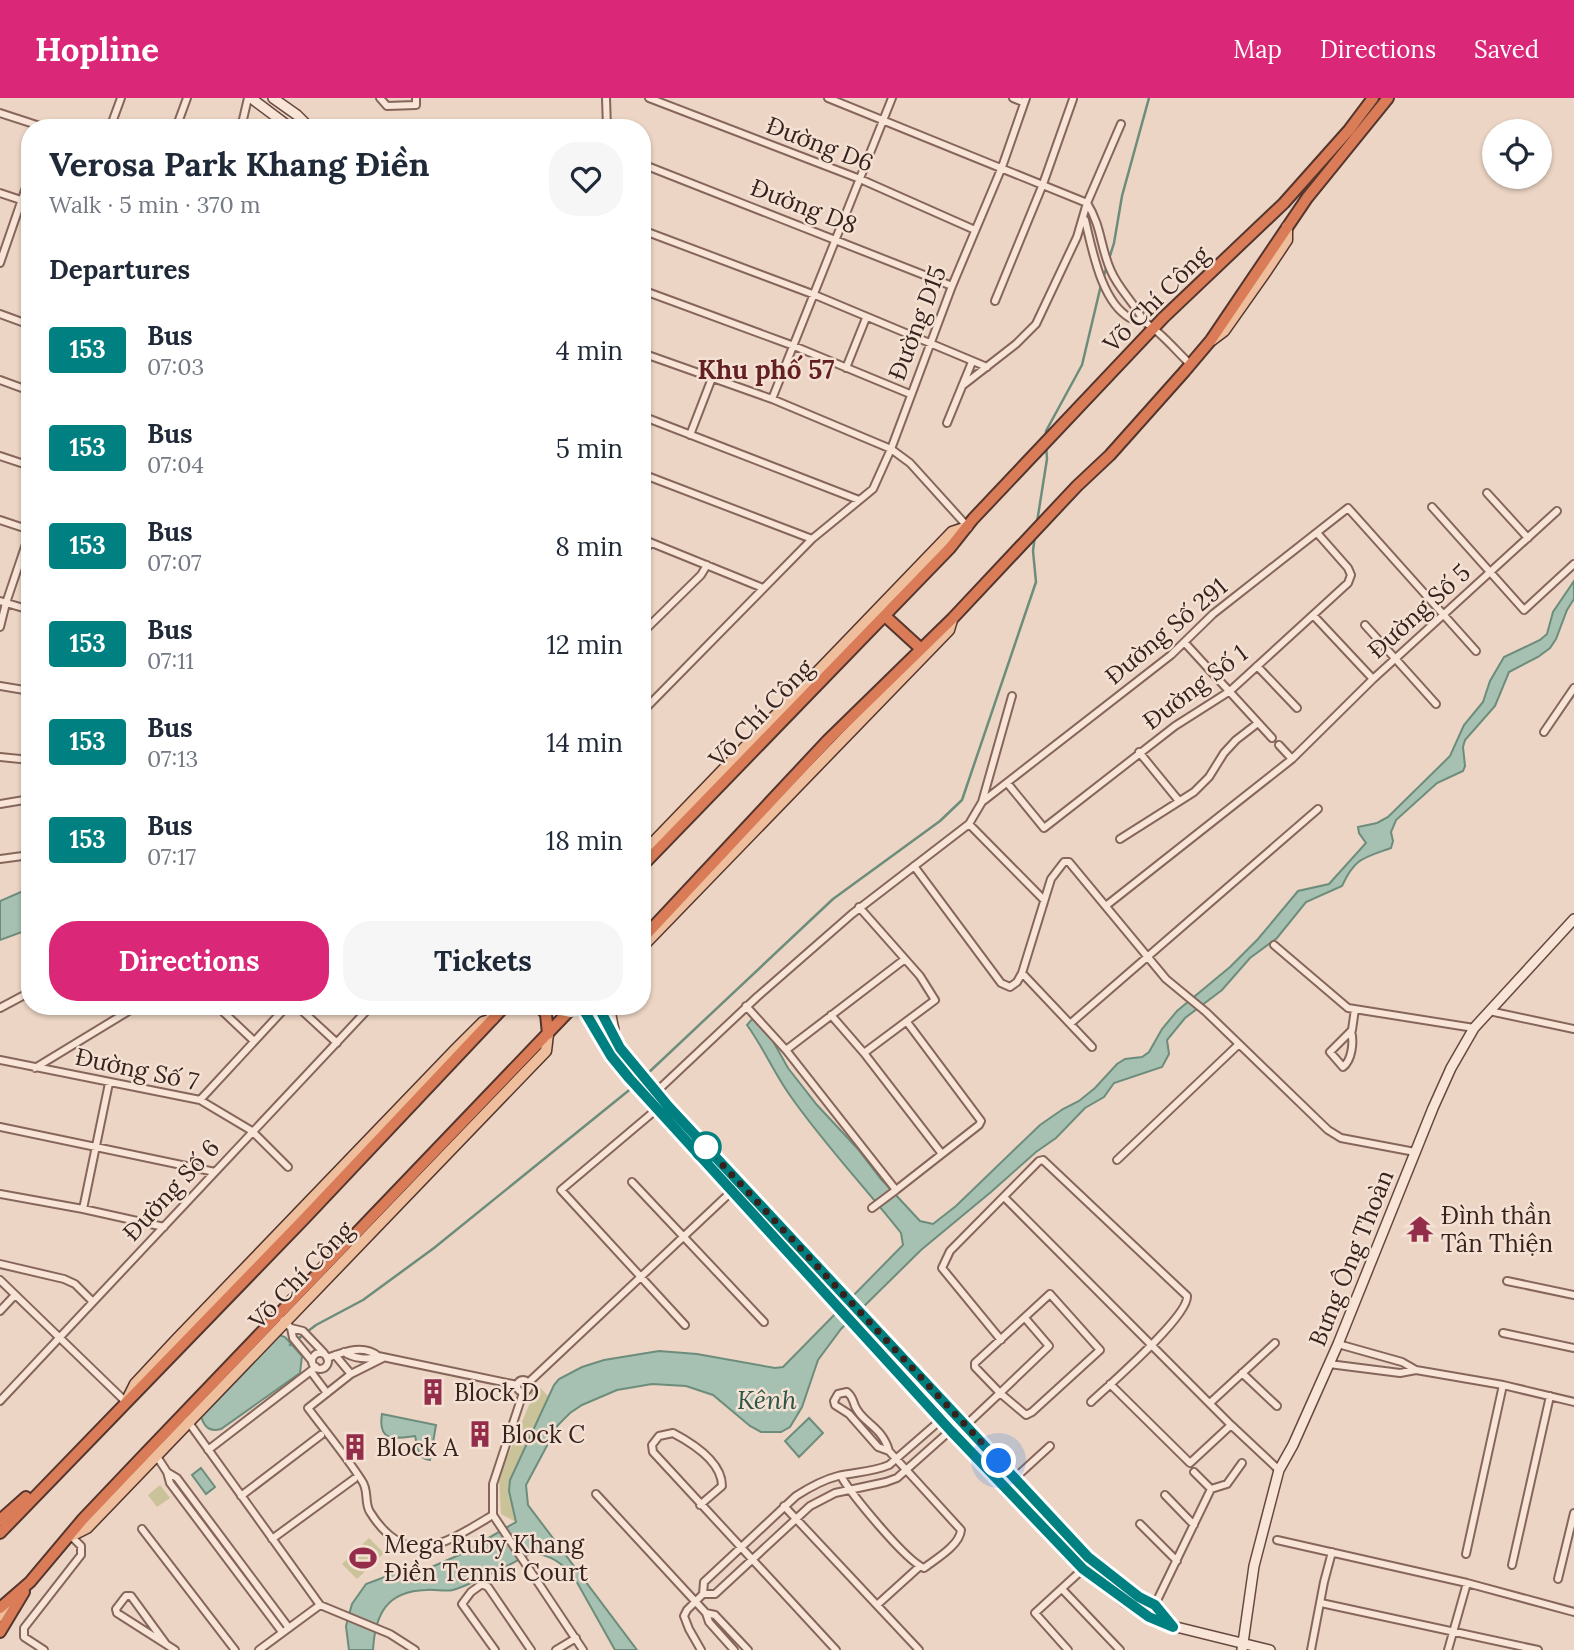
<!DOCTYPE html>
<html lang="en">
<head>
<meta charset="utf-8">
<style>
  body { margin:0; font-family:Lora,serif; background:#f6f6f7; color:#1f2937; height:100vh; display:flex; flex-direction:column; font-size:26px; white-space:nowrap }
  * { box-sizing:border-box; margin:0 }
  p { font-size:23px; color:#747a83 }
  .icon { flex:none; width:38px; height:38px; fill:none; stroke:currentColor; stroke-width:2; stroke-linecap:round; stroke-linejoin:round }
  .map { position:relative; flex:1; overflow:hidden }
  .sheet { position:absolute; left:21px; top:21px; width:630px; height:896px; display:flex; flex-direction:column; background:#fff; border-radius:28px; box-shadow:0 2px 5px #0004 }
  .sheet>* { flex:none }
  .badge { padding:0 14px; border-radius:5px; font-size:24px; line-height:46px }
  .controls { position:absolute; left:1482px; top:21px; display:grid; gap:14px }
  .controls a { display:grid; place-items:center; width:70px; height:70px; border-radius:50%; background:#fff; box-shadow:0 2px 5px #0004; font-size:35px }
  .you { position:absolute; width:35px; height:35px; margin:-18px; border:5px solid #fff; border-radius:50%; background:#1a73e8; box-shadow:0 0 0 10px #1a73e833 }
  .map>.badge { position:absolute; translate:-50% -50%; box-shadow:0 0 0 4px #fff }
  h2 { padding:0 28px; font-size:26px; line-height:63px }
  .round { display:grid; place-items:center; flex:none; width:74px; height:74px; border-radius:28px; background:#f6f6f7 }
  .head { display:flex; align-items:center; justify-content:space-between; height:119px; padding:0 28px }
  h1 { font-size:33px; font-weight:800; line-height:52px }
  .action { display:flex; gap:14px; margin-top:auto; padding:14px 28px }
  .action a { flex:1; height:80px; border-radius:28px; background:#db2777; color:#fff; font-size:28px; font-weight:800; line-height:80px; text-align:center }
  .action a+a { background:#f6f6f7; color:#1f2937 }
  ul { padding:0; list-style:none }
  li { display:flex; align-items:center; gap:21px; height:98px; padding:0 28px }
  li div { flex:1 }
  li b { display:block; font-size:26px }
  li em { font-style:normal }
  li .badge { min-width:77px; font-weight:700; text-align:center }
  header { display:flex; align-items:center; gap:42px; box-sizing:border-box; height:98px; padding:0 35px; background:#db2777; color:#fff }
  header strong { font-size:33px }
  nav { display:flex; gap:38px; margin-inline-start:auto; font-size:24px }
  .map>svg:first-child { display:block }
  .green { fill:#cac298 }
  .water { fill:#a6c0b1; stroke:#6d8d7c; stroke-width:2 }
  .lines { fill:none; stroke-linecap:round; stroke-linejoin:round }
  .stream { stroke:#6d8d7c; stroke-width:2.5 }
  .street-casing { stroke:#86665b; stroke-width:10 }
  .secondary-casing { stroke:#68483e; stroke-width:12 }
  .primary-casing { stroke:#54362f; stroke-width:13 }
  .highway-casing { stroke:#54362f; stroke-width:14 }
  .street { stroke:#f8e5d7; stroke-width:6 }
  .secondary { stroke:#f8e5d7; stroke-width:9 }
  .primary { stroke:#eebe9d; stroke-width:10 }
  .highway { stroke:#d97c57; stroke-width:10 }
  .line-casing { stroke:#fff; stroke-width:16 }
  .line { stroke:#008080; stroke-width:10 }
  .walk { stroke:#37231e; stroke-width:7; stroke-dasharray:0 12.6 }
  .stop-dot { fill:#fff; stroke:#008080; stroke-width:3.5 }
  .labels { text-anchor:middle; dominant-baseline:central; stroke-width:5; stroke-linejoin:round; paint-order:stroke }
  .street-label { font-size:24px; fill:#37231e; stroke:#f4e1d3 }
  .poi-label { font-size:24px; fill:#37231e; stroke:#f4e1d3; text-anchor:start }
  .neighbourhood-label { font-size:26px; font-weight:bold; fill:#621f24; stroke:#f4e1d3 }
  .water-label { font-size:26px; font-style:italic; fill:#2e5648; stroke:#f4e1d3 }
</style>
</head>
<body>
<header>
<strong>Hopline</strong>
<nav><a>Map</a><a>Directions</a><a>Saved</a></nav>
</header>
<div class="map">
<svg width="1574" height="1552" viewBox="0 0 1574 1552">
  <rect width="100%" height="100%" fill="#ecd5c4"/>
  <path class="green" d="M530 1279 548 1298 510 1382 516 1424 501 1416 499 1379 532 1300 526 1281Z
    M160 1387 170 1400 157 1409 148 1397Z
    M369 1440 384 1455 357 1481 342 1466Z"/>
  <path class="water" d="M1574 483V501L1567 512 1556 541 1550 550 1538 559 1509 574 1495 608 1465 642 1463 649 1465 668 1463 673 1437 685 1396 722 1391 734 1393 743 1391 750C1363 760 1355 760 1342 788L1306 804 1277 840 1250 860 1222 892 1185 920 1167 942 1169 956 1162 969 1114 985 1104 999 1085 1010 1056 1040 1036 1054 991 1094 921 1152 841 1231 818 1262 802 1309 790 1329 781 1334H761L750 1328 713 1297 686 1288 652 1286 617 1292 582 1307 570 1315 558 1327 526 1387 528 1407 637 1552H615L574 1479C562 1465 551 1457 532 1455 508 1467 478 1484 453 1492 444 1494 436 1491 426 1492 387 1493 375 1516 373 1552H349L346 1528 352 1506 366 1486 395 1475 408 1479 427 1471 459 1457 516 1424 509 1393 510 1382 554 1287 559 1281 582 1269 604 1262 659 1253 697 1256 775 1270 783 1269 903 1147 901 1135C864 1088 823 1045 789 996 773 973 763 949 747 927L753 920 769 936 788 970 817 1007 857 1050 881 1081 920 1123 933 1126 956 1108 1040 1027 1063 1011 1079 1003 1095 990 1117 966 1125 961 1142 959 1149 954 1162 931 1177 913 1230 869 1258 841 1298 793 1329 786 1366 745 1359 735 1358 729 1377 725 1388 719 1450 658 1464 627 1483 604 1490 583 1504 559 1540 542 1547 536 1553 514Z
    M30 790V831L0 842V803Z
    M279 1237 285 1239 302 1258 300 1275 221 1331C208 1335 203 1327 200 1315Z
    M382 1316 436 1327 430 1362C415 1360 418 1347 415 1338 398 1340 377 1346 382 1316Z
    M809 1320 823 1335 799 1359 785 1343Z
    M201 1370 215 1389 206 1396 192 1377Z"/>
  <g class="lines">
    <path class="stream" d="M1109 161 1114 145 1122 98 1149 0
      M1103 181 1107 167
      M1046 337V333L1082 267 1101 187
      M1037 424 1047 361 1046 347
      M646 977 833 801 940 723 962 702 1036 484 1033 453 1035 437
      M290 1247 316 1227 363 1202 434 1150 633 989"/>
    <defs>
      <path id="street" d="M380 0 387 8 416 7V0
        M606 0 607 30
        M649 0 860 81 975 132
        M828 0 1087 105
        M1013 0 1023 4
        M0 15 46 30
        M110 30 121 0
        M176 30 187 0
        M241 30 248 0
        M642 66 952 188
        M0 95 30 105
        M1087 105C1102 129 1100 149 1111 173 1119 192 1135 205 1144 224
        M1085 122C1092 150 1101 204 1130 220 1135 223 1141 222 1146 225 1162 235 1176 253 1190 266
        M642 132 815 197 987 269
        M0 165 30 78
        M642 192 794 248 910 296
        M995 203 1043 86 1073 1
        M0 216 30 227
        M642 247 645 256 642 270
        M645 256 772 301 891 351 910 365 967 428
        M846 270 866 220
        M0 282 30 293
        M962 288 1016 246 1036 226 1077 139 1087 105 1121 26
        M772 301 892 0
        M642 318 859 402
        M947 325 972 264
        M690 337 712 280
        M0 358 30 368
        M642 376 812 441
        M1487 395 1528 440
        M1432 409 1524 512 1574 466
        M0 422 30 432
        M642 441 763 490
        M642 457 650 445
        M0 503 30 512
        M1313 517 1373 581
        M1365 527 1436 606
        M0 529 6 505 30 434
        M642 535 701 477 707 467
        M1185 545 1272 640
        M1257 568 1297 610
        M0 588 30 593
        M642 614 812 441 873 391 891 351 952 188 1002 69 1026 0
        M1544 634 1574 590
        M1279 647 1292 661
        M1139 654 1179 703
        M0 659 30 662
        M1008 686 1044 730 1175 628 1230 593 1348 485 1351 477 1348 470 1318 436
        M982 704 1171 557 1213 516 1348 410 1476 553
        M0 706 30 701
        M969 726 1044 802
        M1120 741 1194 694 1209 679 1224 655 1236 642 1258 625
        M0 761 30 757
        M914 768 1001 885 1010 889 1017 884 1022 875 1051 781 1064 764H1069L1166 881 1206 914 1328 1032 1341 1040 1415 1054
        M1107 807 1292 661 1373 581 1557 413
        M859 809 920 878 935 902 864 955
        M1274 847 1348 910 1474 930
        M1022 875 1092 949
        M217 908 254 943
        M297 908 337 945
        M481 908 494 920
        M746 908 786 952 896 1092 979 1027 981 1023 907 924
        M0 910 30 894
        M1489 913 1574 931
        M831 917 864 955 942 1056
        M1071 925 1318 711
        M1351 933C1354 944 1352 962 1343 969L1330 954 1352 932 1355 911
        M786 952 905 861
        M0 962 200 1002 252 1033 288 1069
        M35 970 137 908
        M656 994 757 899 852 816 969 726 982 704 1012 598
        M200 1002 287 908
        M657 1011 561 1092 685 1227
        M0 1029 215 1074
        M1117 1062 1239 946
        M632 1084 764 1224
        M0 1096 83 1111 164 1129
        M1004 1099 1231 1327 1279 1372
        M872 1110 896 1092
        M83 1111 109 985
        M0 1166 64 1181 75 1186 93 1204
        M0 1182 127 1305
        M1507 1183 1574 1197
        M0 1213 15 1197
        M283 1222 291 1230 293 1240 312 1263
        M291 1230 303 1233 324 1255
        M1503 1235 1574 1250
        M1001 1242 942 1170 950 1153 1039 1063 1043 1062 1187 1198C1189 1218 1109 1287 1091 1304
        M1338 1246 1402 1264 1416 1272 1503 1287 1574 1304
        M344 1254C352 1260 370 1263 378 1258
        M312 1263a8 8 0 1 1 16 0a8 8 0 1 1-16 0Z
        M335 1257 351 1276 308 1310C326 1334 346 1358 362 1383 369 1392 364 1405 370 1414 407 1473 446 1445 493 1417
        M327 1260C344 1254 363 1246 378 1258L517 1287
        M1329 1266 1400 1275 1416 1272
        M312 1275 327 1295
        M1242 1275 1277 1308
        M351 1276 383 1260
        M517 1288a6 6 0 1 1 12 0a6 6 0 1 1-12 0Z
        M528 1285 732 1093
        M1110 1286 1190 1365 1231 1327
        M523 1295 493 1386V1417L583 1552
        M0 1303 371 908
        M1210 1305 1275 1245
        M187 1322 320 1507 390 1536 415 1552
        M965 1328 1000 1295 975 1269V1265L1050 1196 1100 1252 1032 1314 1026 1317 1000 1295 1049 1248 1025 1220
        M208 1352 316 1269
        M156 1357 167 1374 177 1380 289 1530
        M167 1374 170 1385 282 1534
        M1194 1374 1211 1391
        M841 1378C851 1396 906 1463 924 1470 936 1461 960 1447 961 1432L889 1353C882 1328 862 1325 855 1308 852 1301 853 1299 847 1294L838 1296 834 1303 835 1307 849 1316 878 1349 889 1353
        M1015 1380 1050 1348
        M596 1396 706 1515 709 1524 734 1552
        M1165 1397 1194 1427
        M241 1398 321 1337
        M700 1407 722 1388C722 1364 692 1345 673 1335L659 1338 652 1347 653 1354 836 1552
        M784 1408 919 1552
        M1140 1426 1177 1463
        M142 1431 235 1552
        M272 1441 354 1381
        M1277 1442 1467 1485 1574 1514
        M1466 1456 1503 1287
        M1512 1467 1550 1298
        M1558 1481 1574 1415
        M1062 1491 1120 1552
        M703 1496 704 1484 796 1398C810 1389 822 1382 838 1378 855 1374 873 1374 889 1367L951 1313
        M1321 1505 1538 1552
        M877 1507 919 1469
        M706 1515 715 1517 748 1552
        M1149 1519 1211 1391 1227 1386 1242 1365
        M166 1546 131 1498H126L116 1511 117 1515 175 1552
        M44 1552 24 1539V1530L81 1457V1448L71 1438
        M259 1552 320 1507
        M495 1552 462 1506 471 1494 482 1486 488 1489 531 1552
        M556 1552 576 1540
        M701 1552 689 1531 684 1518 687 1512 703 1496H715L810 1408 835 1395 886 1384 897 1380 961 1323
        M1068 1552 1035 1515 1083 1471
        M1311 1552 1324 1484 1332 1454
        M1448 1552 1467 1485"/>
      <path id="secondary" d="M251 0 291 30
        M273 0 297 17 310 30
        M598 908 620 950 656 994 746 1094 1088 1459 1139 1499 1155 1507 1172 1527
        M609 908 614 932
        M582 909 611 958 657 1011 862 1232 951 1333 1083 1471 1126 1505 1156 1524 1270 1552
        M1242 1552 1254 1468 1279 1372 1293 1347 1338 1246 1433 1010 1451 970 1474 930 1574 821"/>
      <path id="primary" d="M1212 242 1224 233 1267 172 1287 142V129
        M642 756 952 434 967 429
        M642 849 949 532 952 522
        M127 1302 135 1286 176 1242 455 952 483 924 493 921
        M71 1438 87 1430 546 953 548 936
        M0 1518 13 1503"/>
      <path id="highway" d="M885 518 920 550
        M642 768 950 450 973 421 1164 219 1284 105 1349 32 1373 0
        M642 841 828 642 953 520 1077 388 1110 357 1184 274 1211 242 1307 100 1388 0
        M539 908 546 916 548 936
        M555 908 571 911 583 908
        M0 1422 26 1399
        M0 1435 305 1120 505 908
        M0 1510 30 1484 83 1421 141 1360 571 911
        M0 1534 24 1494"/>
    </defs>
    <use href="#street" class="street-casing"/>
    <use href="#secondary" class="secondary-casing"/>
    <use href="#primary" class="primary-casing"/>
    <use href="#highway" class="highway-casing"/>
    <use href="#street" class="street"/>
    <use href="#secondary" class="secondary"/>
    <use href="#primary" class="primary"/>
    <use href="#highway" class="highway"/>
  </g>
  <g class="lines">
    <defs>
      <path id="line" d="M555 908 571 911 582 909 611 958 629 980 951 1333 1083 1471 1149 1519 1173 1529 1155 1507 1139 1499 1088 1459 668 1008 620 950 598 908"/>
    </defs>
    <use href="#line" class="line-casing"/>
    <use href="#line" class="line"/>
    <path class="walk" d="M706 1049 999 1363"/>
  </g>
  <defs>
    <symbol id="temple-bare" viewBox="-9 -9 18 18"><path d="M0-6L5-2H3V0L6.5 2.5H4V6H1.5V3h-3V6H-4V2.5H-6.5L-3 0V-2H-5Z" fill="#932d4a" stroke="#f4e1d3" stroke-width="2.5" paint-order="stroke"/></symbol>
    <symbol id="building-bare" viewBox="-9 -9 18 18"><path d="M-4-6H4V6H1V3H-1V6H-4ZM-2.5-4.3h1.7v1.8h-1.7ZM.8-4.3h1.7v1.8H.8ZM-2.5-1h1.7V.8h-1.7ZM.8-1h1.7V.8H.8Z" fill="#932d4a" stroke="#f4e1d3" stroke-width="2.5" paint-order="stroke"/></symbol>
    <symbol id="stadium-bare" viewBox="-9 -9 18 18"><path d="M0-5a6.5 5 0 1 0 0 10a6.5 5 0 1 0 0-10ZM-3.5-1.8h7v3.6h-7Z" fill="#932d4a" stroke="#f4e1d3" stroke-width="2.5" paint-order="stroke"/></symbol>
  </defs>
  <g fill-rule="evenodd">
    <use href="#temple-bare" x="1401" y="1112" width="38" height="38"/>
    <use href="#building-bare" x="414" y="1275" width="38" height="38"/>
    <use href="#building-bare" x="461" y="1317" width="38" height="38"/>
    <use href="#building-bare" x="336" y="1330" width="38" height="38"/>
    <use href="#stadium-bare" x="344" y="1441" width="38" height="38"/>
  </g>
  <circle class="stop-dot" cx="706" cy="1049" r="14"/>
  <g class="labels">
    <g class="street-label">
      <text transform="translate(820 46) rotate(21)">Đường D6</text>
      <text transform="translate(804 108) rotate(21)">Đường D8</text>
      <text transform="translate(1156 201) rotate(-45)">Võ Chí Công</text>
      <text transform="translate(917 225) rotate(-69)">Đường D15</text>
      <text transform="translate(1419 513) rotate(-42)">Đường Số 5</text>
      <text transform="translate(1166 533) rotate(-40)">Đường Số 291</text>
      <text transform="translate(1195 589) rotate(-37)">Đường Số 1</text>
      <text transform="translate(761 615) rotate(-46)">Võ Chí Công</text>
      <text transform="translate(137 971) rotate(12)">Đường Số 7</text>
      <text transform="translate(171 1092) rotate(-47)">Đường Số 6</text>
      <text transform="translate(1351 1160) rotate(-68)">Bưng Ông Thoàn</text>
      <text transform="translate(301 1177) rotate(-46)">Võ Chí Công</text>
    </g>
    <g class="poi-label">
      <text x="1441" y="1117">Đình thần<tspan x="1441" dy="28">Tân Thiện</tspan></text>
      <text x="454" y="1294">Block D</text>
      <text x="501" y="1336">Block C</text>
      <text x="376" y="1349">Block A</text>
      <text x="384" y="1446">Mega Ruby Khang<tspan x="384" dy="28">Điền Tennis Court</tspan></text>
    </g>
    <g class="neighbourhood-label">
      <text x="766" y="271">Khu phố 57</text>
    </g>
    <g class="water-label">
      <text x="767" y="1301">Kênh</text>
    </g>
  </g>
</svg>
<div class="controls">
<a><svg class="icon" aria-label="locate" viewBox="0 0 24 24"><circle cx="12" cy="12" r="6"/><path d="M12 2v4M12 18v4M2 12h4M18 12h4"/></svg></a>
</div>
<div class="you" style="left:999px;top:1363px"></div>
<section class="sheet">
<div class="head"><div><h1>Verosa Park Khang Điền</h1><p>Walk · 5 min · 370 m</p></div><a class="round"><svg class="icon" aria-label="heart" viewBox="0 0 24 24"><path d="M12 20l-8-8c-3-5 5-10 8-4 3-6 11-1 8 4z"/></svg></a></div>
<h2>Departures</h2>
<ul>
<li><span class="badge" style="background:#008080;color:#fff">153</span><div><b>Bus</b><p>07:03</p></div><em>4 min</em></li>
<li><span class="badge" style="background:#008080;color:#fff">153</span><div><b>Bus</b><p>07:04</p></div><em>5 min</em></li>
<li><span class="badge" style="background:#008080;color:#fff">153</span><div><b>Bus</b><p>07:07</p></div><em>8 min</em></li>
<li><span class="badge" style="background:#008080;color:#fff">153</span><div><b>Bus</b><p>07:11</p></div><em>12 min</em></li>
<li><span class="badge" style="background:#008080;color:#fff">153</span><div><b>Bus</b><p>07:13</p></div><em>14 min</em></li>
<li><span class="badge" style="background:#008080;color:#fff">153</span><div><b>Bus</b><p>07:17</p></div><em>18 min</em></li>
</ul>
<div class="action"><a>Directions</a><a>Tickets</a></div>
</section>
</div>
</body>
</html>
